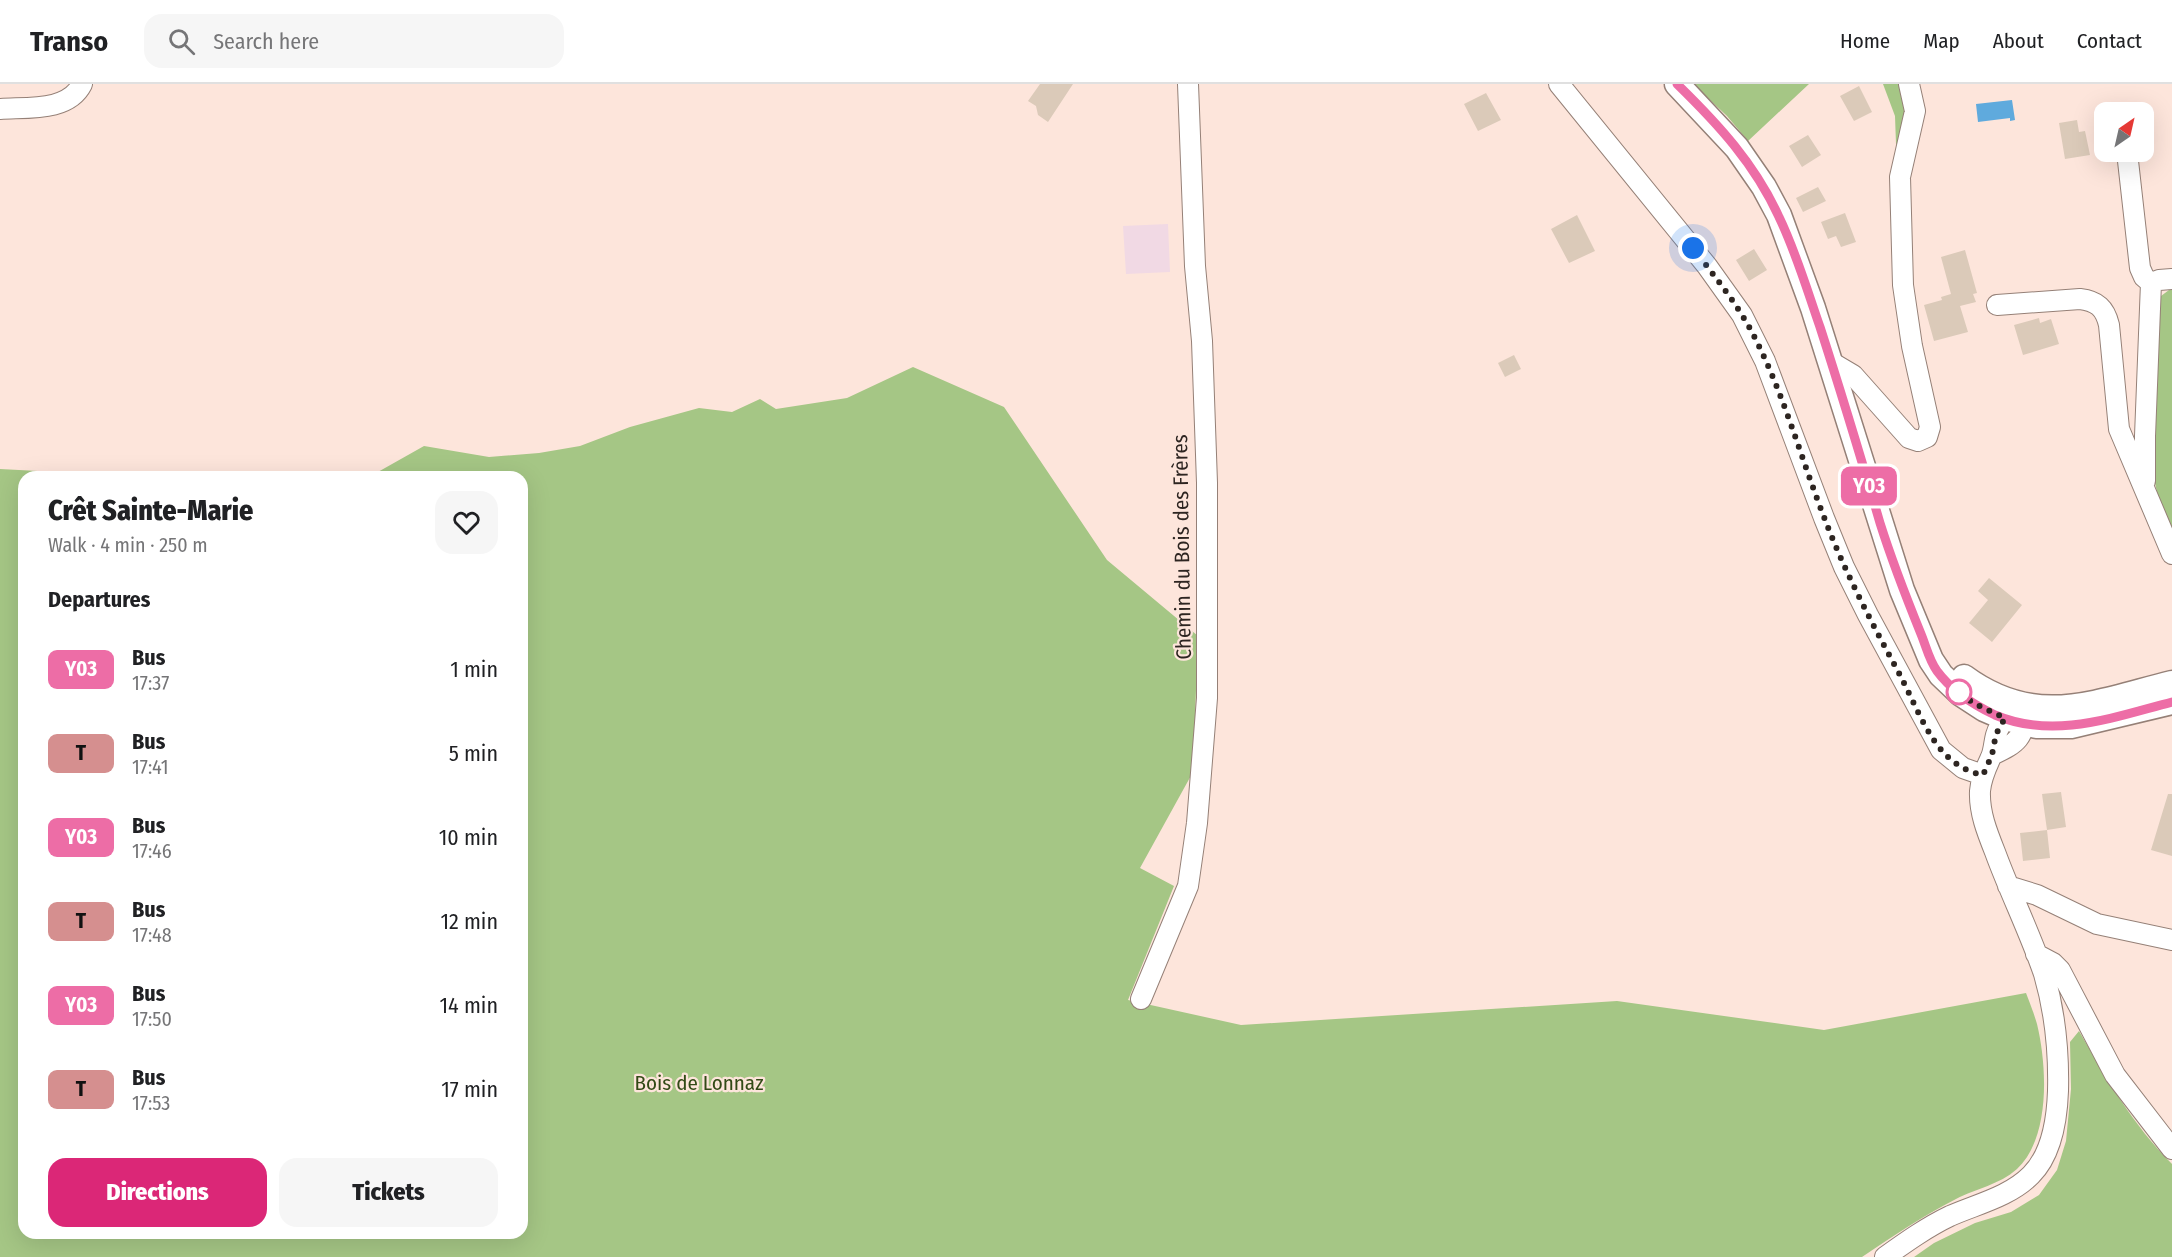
<!DOCTYPE html>
<html lang="en">
<head>
<meta charset="utf-8">
<style>
  body { margin:0; font-family:"Fira Sans Condensed",sans-serif; background:#f6f6f6; color:#202124; height:100vh; display:flex; flex-direction:column; font-size:22px; white-space:nowrap }
  * { box-sizing:border-box; margin:0 }
  p { font-size:20px; color:#757577 }
  .icon { flex:none; width:33px; height:33px; fill:none; stroke:currentColor; stroke-width:2; stroke-linecap:round; stroke-linejoin:round }
  .map { position:relative; flex:1; overflow:hidden }
  .sheet { position:absolute; left:18px; top:387px; width:510px; height:768px; display:flex; flex-direction:column; background:#fff; border-radius:18px; box-shadow:0 6px 24px #0002 }
  .sheet>* { flex:none }
  .badge { padding:0 12px; border-radius:9px; font-size:21px; line-height:39px }
  .needle { width:39px; rotate:34deg }
  .tools { position:absolute; left:2094px; top:18px; display:grid; gap:12px }
  .tools a { display:grid; place-items:center; width:60px; height:60px; border-radius:12px; background:#fff; box-shadow:0 6px 24px #0002; font-size:30px }
  .you { position:absolute; width:30px; height:30px; margin:-15px; border:4px solid #fff; border-radius:50%; background:#1a73e8; box-shadow:0 0 0 9px #1a73e833 }
  .map>.badge { position:absolute; translate:-50% -50%; box-shadow:0 0 0 3px #fff }
  h2 { padding:0 30px; font-size:22px; line-height:54px }
  .round { display:grid; place-items:center; flex:none; width:63px; height:63px; border-radius:18px; background:#f6f6f6 }
  .head { display:flex; align-items:center; justify-content:space-between; height:102px; padding:0 30px }
  h1 { font-size:28px; font-weight:800; line-height:45px }
  .button { display:flex; gap:12px; margin-top:auto; padding:12px 30px }
  .button a { flex:1; height:69px; border-radius:18px; background:#db2777; color:#fff; font-size:24px; font-weight:800; line-height:69px; text-align:center }
  .button a+a { background:#f6f6f6; color:#202124 }
  ul { padding:0; list-style:none }
  li { display:flex; align-items:center; gap:18px; height:84px; padding:0 30px }
  li div { flex:1 }
  li b { display:block; font-size:22px }
  li em { font-style:normal }
  li .badge { min-width:66px; font-weight:700; text-align:center }
  header { display:flex; align-items:center; gap:36px; box-sizing:border-box; height:84px; padding:0 30px; background:#fff; border-bottom:2px solid #e0e0e0 }
  header strong { font-size:28px }
  nav { display:flex; gap:33px; margin-inline-start:auto; font-size:21px }
  .search { width:420px; height:54px; background:#f6f6f6; display:flex; align-items:center; gap:15px; box-sizing:border-box; padding:0 21px; border-radius:18px; color:#757577; font-size:22px }
  .map>svg:first-child { display:block }
  .industrial { fill:#f1d9e4 }
  .green { fill:#a5c685 }
  .water { fill:#5faadd }
  .building { fill:#dbcab9 }
  .lines { fill:none; stroke-linecap:round; stroke-linejoin:round }
  .minor-casing { stroke:#958077; stroke-width:22 }
  .major-casing { stroke:#958077; stroke-width:27 }
  .minor { stroke:#fff; stroke-width:20 }
  .major { stroke:#fff; stroke-width:24 }
  .line-casing { stroke:#fff; stroke-width:14 }
  .line { stroke:#ed6da6; stroke-width:9 }
  .walk { stroke:#2d2521; stroke-width:6; stroke-dasharray:0 10.8 }
  .stop-dot { fill:#fff; stroke:#ed6da6; stroke-width:3 }
  .labels { text-anchor:middle; dominant-baseline:central; stroke-width:4.5; stroke-linejoin:round; paint-order:stroke }
  .street-label { font-size:21px; fill:#2d2521; stroke:#fde5db }
  .park-label { font-size:21px; fill:#324a16; stroke:#fde5db }
</style>
</head>
<body>
<header>
<strong>Transo</strong>
<div class="search"><svg class="icon" aria-label="search" viewBox="0 0 24 24"><circle cx="10" cy="10" r="6"/><path d="M15 15l6 6"/></svg>Search here</div>
<nav><a>Home</a><a>Map</a><a>About</a><a>Contact</a></nav>
</header>
<div class="map">
<svg width="2172" height="1173" viewBox="0 0 2172 1173">
  <rect width="100%" height="100%" fill="#fde5db"/>
  <path class="industrial" d="M1168 140 1170 188 1126 190 1123 142Z"/>
  <path class="green" d="M1693 0H1809L1748 57 1727 32Z
    M1883 0H1903L1908 15 1902 59 1896 60 1895 32Z
    M2169 206H2172V453L2158 413 2152 385 2158 222 2161 212Z
    M913 283 1004 323 1107 476 1198 552 1193 688 1140 784 1174 802 1128 916 1241 941 1617 917 1824 946 2026 909C2030 919 2034 930 2037 940 2047 981 2051 1053 2017 1085 1999 1101 1977 1104 1956 1115 1923 1132 1893 1152 1862 1173H0V385L95 390V393H24V1149H522V393H369L424 362 489 373 539 369 580 362 630 343 699 324 732 328 760 315 776 325 847 314Z
    M2079 947C2106 994 2133 1041 2172 1080V1173H1914L1934 1159 1975 1139 2011 1128 2039 1111 2057 1086 2066 1057 2071 1005 2070 958Z"/>
  <path class="water" d="M2012 16 2015 36 2010 37V34L1978 38 1976 20Z"/>
  <path class="building" d="M1040 0H1073L1048 38 1038 31 1036 22 1028 17Z
    M1859 2 1872 28 1854 37 1840 12Z
    M1486 9 1501 36 1478 47 1464 20Z
    M2077 36 2079 48 2085 47 2090 71 2065 75 2059 39Z
    M1808 51 1821 71 1802 83 1789 62Z
    M1818 103 1826 117 1803 128 1796 114Z
    M1845 129 1856 158 1841 163 1836 152 1828 155 1821 138Z
    M1577 131 1595 167 1569 179 1551 145Z
    M1754 165 1767 186 1749 197 1736 176Z
    M1965 166 1977 209 1973 210 1976 218 1960 222 1968 248 1934 257 1924 221 1942 216 1941 213 1951 210 1941 173Z
    M2039 234 2040 239 2051 235 2059 260 2023 271 2014 241Z
    M1514 271 1521 285 1505 293 1498 279Z
    M1989 494 2022 521 1992 558 1969 539 1988 516 1978 507Z
    M2061 708 2066 743 2047 746 2042 710Z
    M2168 710H2172V772L2151 766Z
    M2047 746 2050 774 2023 777 2020 749Z"/>
  <g class="lines">
    <defs>
      <path id="minor" d="M1559 0 1707 182 1742 231 1765 277 1824 434 1844 483 1868 531 1941 666 1963 684 1983 691
        M0 25C27 23 68 28 82 0
        M2127 68 2140 184 2144 193 2151 199
        M2151 199 2159 196 2172 195
        M1997 221 2080 215C2097 217 2105 224 2109 241L2119 345 2172 470
        M1831 278 1853 291 1909 354 1918 357 1927 353 1930 343 1912 262 1903 201 1900 93 1915 27 1909 0
        M2145 397V352L2151 199
        M1992 671C2018 659 2024 654 2027 625
        M2008 802 2037 811 2097 840 2172 856
        M2036 870 2053 879 2060 886 2115 991 2172 1065
        M1141 915 1188 802 1197 739 1207 614V399L1202 257 1195 182 1188 0
        M1885 1173C1906 1158 1927 1143 1950 1132 1977 1120 2009 1113 2031 1091 2052 1070 2057 1036 2058 1007 2059 967 2055 928 2044 890 2030 849 2010 809 1995 768 1987 748 1979 728 1980 707 1981 694 1986 684 1991 673 1994 666 1994 658 1996 651 1999 640 2007 632 2013 624"/>
      <path id="major" d="M1677 0 1737 64 1764 103 1779 131 1813 224 1902 506 1931 576 1941 591 1961 610 1984 625 2005 634 2036 642H2071L2172 618
        M1964 593C2036 646 2095 618 2172 599"/>
    </defs>
    <use href="#minor" class="minor-casing"/>
    <use href="#major" class="major-casing"/>
    <use href="#minor" class="minor"/>
    <use href="#major" class="major"/>
  </g>
  <g class="lines">
    <defs>
      <path id="line" d="M1677 0C1718 40 1755 80 1779 133 1796 168 1807 206 1820 243 1841 308 1861 374 1880 439 1892 477 1906 513 1921 550 1926 562 1929 576 1937 587 1951 606 1974 621 1995 631 2054 656 2114 633 2172 618"/>
    </defs>
    <use href="#line" class="line-casing"/>
    <use href="#line" class="line"/>
    <path class="walk" d="M1693 164C1715 193 1739 222 1755 254 1784 311 1801 374 1824 433 1845 489 1873 541 1901 593 1914 618 1927 653 1947 672 1957 682 1969 688 1983 691L1992 671 1996 650 2005 634 1973 619 1959 608"/>
  </g>
  <circle class="stop-dot" cx="1959" cy="608" r="12"/>
  <g class="labels">
    <g class="street-label">
      <text transform="translate(1182 463) rotate(-91)">Chemin du Bois des Frères</text>
    </g>
    <g class="park-label">
      <text x="699" y="999">Bois de Lonnaz</text>
    </g>
  </g>
</svg>
<div class="tools">
<a><svg class="needle" viewBox="-14 -14 28 28"><path d="M0-13l5 13h-10z" fill="#e53935"/><path d="M0 13l5-13h-10z" fill="#757577"/></svg></a>
</div>
<div class="you" style="left:1693px;top:164px"></div>
<b class="badge" style="left:1869px;top:402px;background:#ed6da6;color:#fff">Y03</b>
<section class="sheet">
<div class="head"><div><h1>Crêt Sainte-Marie</h1><p>Walk · 4 min · 250 m</p></div><a class="round"><svg class="icon" aria-label="heart" viewBox="0 0 24 24"><path d="M12 20l-8-8c-3-5 5-10 8-4 3-6 11-1 8 4z"/></svg></a></div>
<h2>Departures</h2>
<ul>
<li><span class="badge" style="background:#ed6da6;color:#fff">Y03</span><div><b>Bus</b><p>17:37</p></div><em>1 min</em></li>
<li><span class="badge" style="background:#d58f8f;color:#111">T</span><div><b>Bus</b><p>17:41</p></div><em>5 min</em></li>
<li><span class="badge" style="background:#ed6da6;color:#fff">Y03</span><div><b>Bus</b><p>17:46</p></div><em>10 min</em></li>
<li><span class="badge" style="background:#d58f8f;color:#111">T</span><div><b>Bus</b><p>17:48</p></div><em>12 min</em></li>
<li><span class="badge" style="background:#ed6da6;color:#fff">Y03</span><div><b>Bus</b><p>17:50</p></div><em>14 min</em></li>
<li><span class="badge" style="background:#d58f8f;color:#111">T</span><div><b>Bus</b><p>17:53</p></div><em>17 min</em></li>
</ul>
<div class="button"><a>Directions</a><a>Tickets</a></div>
</section>
</div>
</body>
</html>
